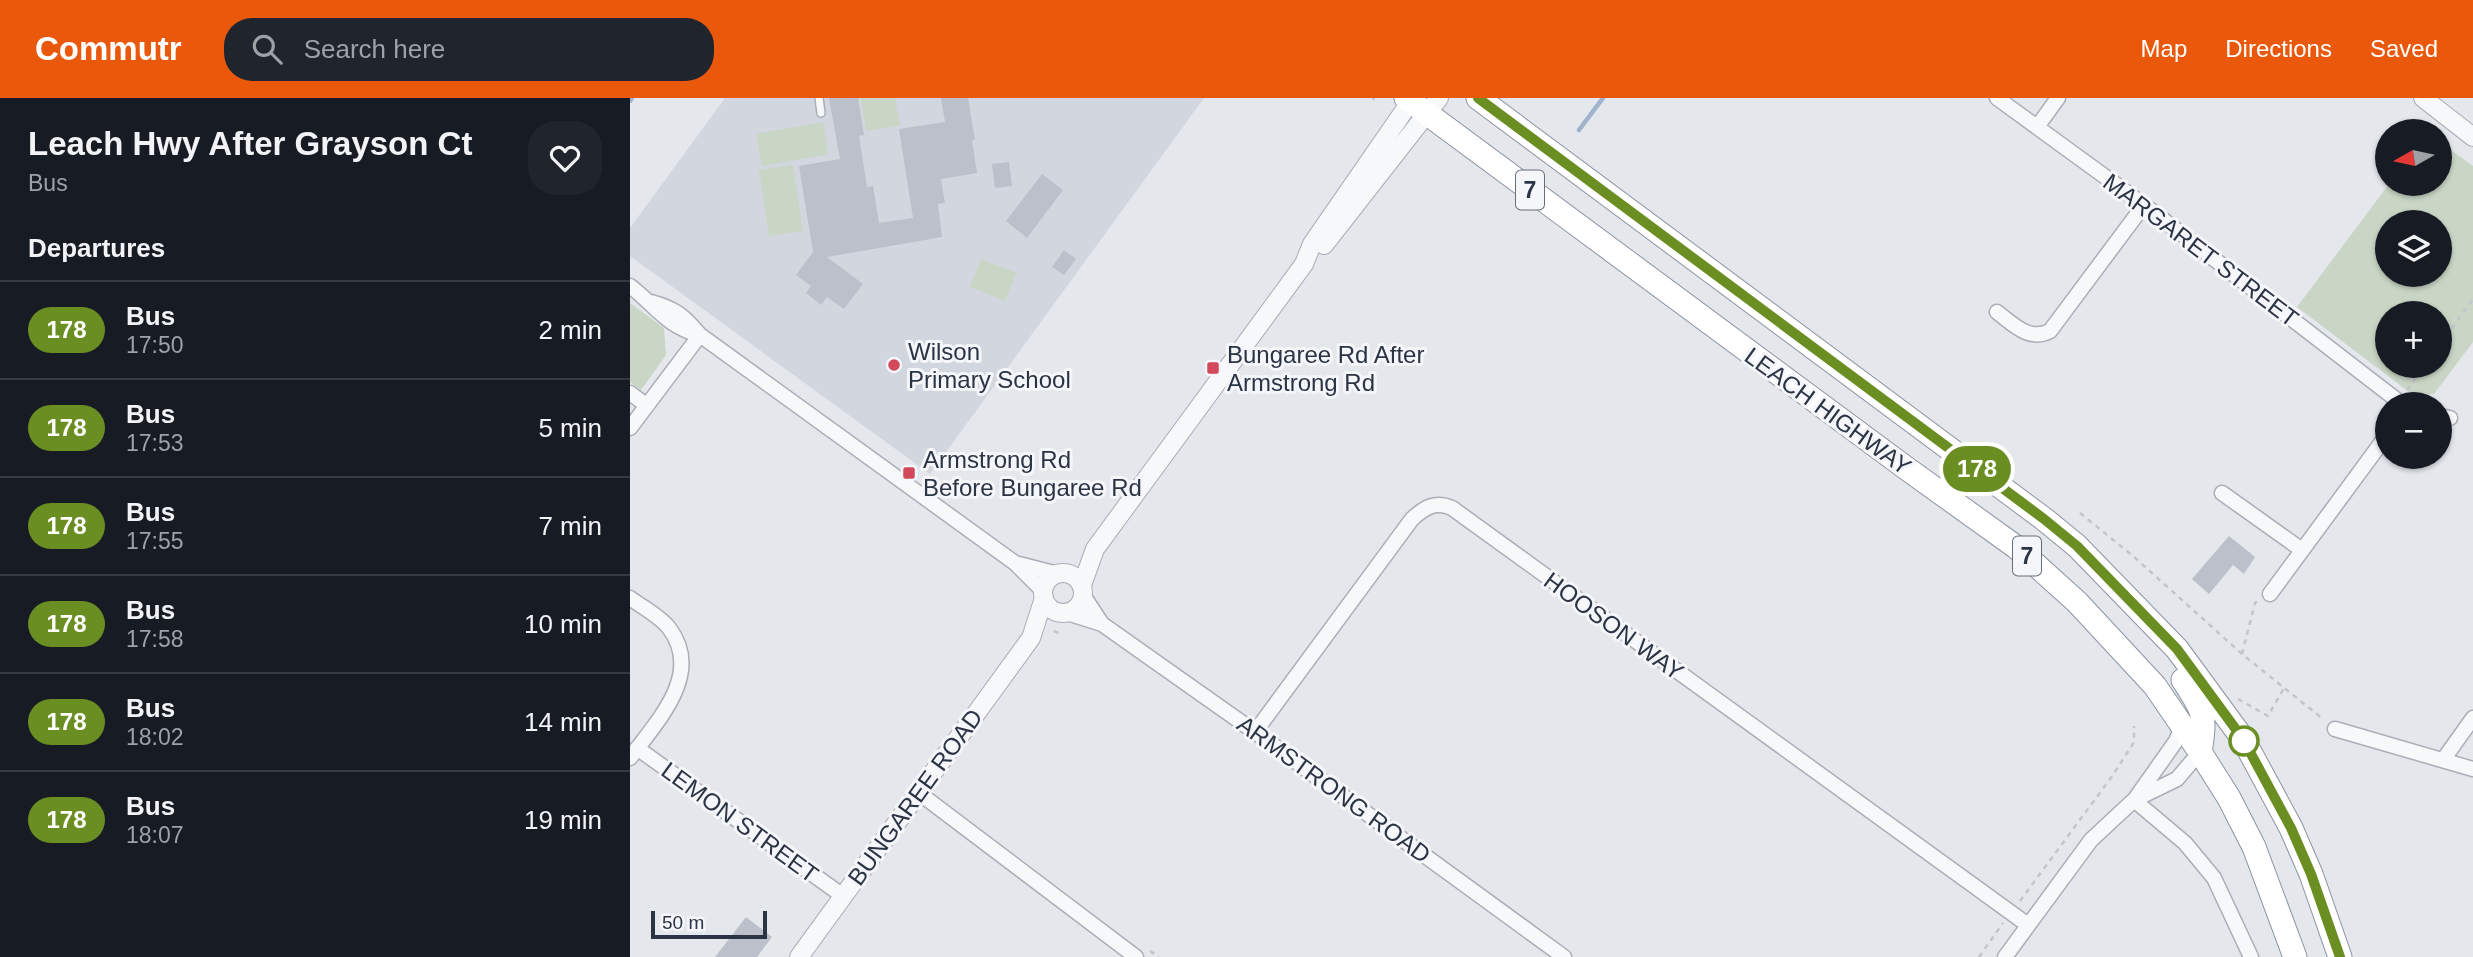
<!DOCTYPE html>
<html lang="en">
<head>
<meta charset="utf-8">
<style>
  body { margin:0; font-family:Helvetica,sans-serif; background:#20242c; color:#f1f3f6; height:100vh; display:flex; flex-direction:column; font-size:26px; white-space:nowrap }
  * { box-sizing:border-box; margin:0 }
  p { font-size:23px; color:#9ea1a6 }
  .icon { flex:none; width:38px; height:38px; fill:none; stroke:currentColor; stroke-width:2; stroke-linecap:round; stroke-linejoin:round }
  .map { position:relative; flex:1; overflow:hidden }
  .details { display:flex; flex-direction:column; background:#171b24; width:630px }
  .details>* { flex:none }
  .badge { padding:0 14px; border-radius:23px; font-size:24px; line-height:46px }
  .needle { width:46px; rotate:261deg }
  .tools { position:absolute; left:1745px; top:21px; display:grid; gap:14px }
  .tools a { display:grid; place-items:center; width:77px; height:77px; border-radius:50%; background:#171b24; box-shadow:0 2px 5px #0004; font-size:35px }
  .scale { position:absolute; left:21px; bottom:18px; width:116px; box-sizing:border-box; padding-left:7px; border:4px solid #2b3445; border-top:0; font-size:19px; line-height:24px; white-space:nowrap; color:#2b3445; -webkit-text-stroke:5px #f4f6f9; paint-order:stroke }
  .map>.badge { position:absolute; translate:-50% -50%; box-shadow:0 0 0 4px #fff }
  h2 { padding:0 28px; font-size:26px; line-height:63px }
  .round { display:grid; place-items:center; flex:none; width:74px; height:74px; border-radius:28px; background:#20242c }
  .headline { display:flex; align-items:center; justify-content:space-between; height:119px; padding:0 28px }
  h1 { font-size:33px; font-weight:800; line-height:52px }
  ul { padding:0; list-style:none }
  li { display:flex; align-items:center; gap:21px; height:98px; padding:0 28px; border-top:2px solid #363941 }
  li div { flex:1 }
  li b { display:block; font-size:26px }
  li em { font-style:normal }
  li .badge { min-width:77px; font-weight:700; text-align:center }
  header { display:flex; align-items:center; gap:42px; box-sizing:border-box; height:98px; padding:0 35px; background:#ea580c; color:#fff }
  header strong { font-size:33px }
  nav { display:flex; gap:38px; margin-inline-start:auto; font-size:24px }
  .search { width:490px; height:63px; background:#20242c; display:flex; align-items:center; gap:18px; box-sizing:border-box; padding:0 24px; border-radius:28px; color:#9ea1a6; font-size:26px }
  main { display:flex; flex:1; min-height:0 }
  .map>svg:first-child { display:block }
  .built { fill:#d2d6de }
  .green { fill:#c9d6c5; fill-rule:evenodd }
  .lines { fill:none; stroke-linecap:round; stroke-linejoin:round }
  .stream { stroke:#9fb4cc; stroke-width:4.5 }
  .building { fill:#bbc0ca }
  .service-casing { stroke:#a9aeb7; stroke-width:10 }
  .minor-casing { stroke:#a9aeb7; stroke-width:17 }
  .tertiary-casing { stroke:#a9aeb7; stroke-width:20 }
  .trunk-casing { stroke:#8b94a3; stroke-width:25 }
  .path { stroke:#c2c5cb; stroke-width:2.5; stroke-dasharray:5 5; stroke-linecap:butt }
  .service { stroke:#f7f8fa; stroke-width:7 }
  .minor { stroke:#f7f8fa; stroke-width:14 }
  .tertiary { stroke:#f7f8fa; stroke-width:18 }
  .trunk { stroke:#fff; stroke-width:23 }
  .line-casing { stroke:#fff; stroke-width:16 }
  .line { stroke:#6b8e23; stroke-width:10 }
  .poi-dot { fill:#d1495b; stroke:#f4f6f9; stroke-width:2.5 }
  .stop-dot { fill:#fff; stroke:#6b8e23; stroke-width:3.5 }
  .labels { text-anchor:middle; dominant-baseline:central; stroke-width:6; stroke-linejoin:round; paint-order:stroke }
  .shield { fill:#f4f6f9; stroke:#676e7b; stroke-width:2 }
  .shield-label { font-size:23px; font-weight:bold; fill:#2b3445 }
  .street-label { font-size:24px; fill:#2b3445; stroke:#f4f6f9 }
  .poi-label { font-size:24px; fill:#2b3445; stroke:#f4f6f9; text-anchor:start }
</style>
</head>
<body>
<header>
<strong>Commutr</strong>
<div class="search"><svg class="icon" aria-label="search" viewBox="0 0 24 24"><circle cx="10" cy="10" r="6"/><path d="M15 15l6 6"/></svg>Search here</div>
<nav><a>Map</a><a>Directions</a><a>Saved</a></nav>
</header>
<main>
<section class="details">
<div class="headline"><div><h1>Leach Hwy After Grayson Ct</h1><p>Bus</p></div><a class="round"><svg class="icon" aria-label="heart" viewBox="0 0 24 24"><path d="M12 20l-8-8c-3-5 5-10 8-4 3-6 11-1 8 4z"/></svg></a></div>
<h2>Departures</h2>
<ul>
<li><span class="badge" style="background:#6b8e23;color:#fff">178</span><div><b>Bus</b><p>17:50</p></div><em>2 min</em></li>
<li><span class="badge" style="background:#6b8e23;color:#fff">178</span><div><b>Bus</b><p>17:53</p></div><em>5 min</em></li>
<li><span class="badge" style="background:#6b8e23;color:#fff">178</span><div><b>Bus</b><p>17:55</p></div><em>7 min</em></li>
<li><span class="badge" style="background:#6b8e23;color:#fff">178</span><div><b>Bus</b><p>17:58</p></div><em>10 min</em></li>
<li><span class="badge" style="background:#6b8e23;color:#fff">178</span><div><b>Bus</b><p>18:02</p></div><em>14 min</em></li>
<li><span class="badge" style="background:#6b8e23;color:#fff">178</span><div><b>Bus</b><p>18:07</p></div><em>19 min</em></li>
</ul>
</section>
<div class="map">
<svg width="1843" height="859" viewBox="0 0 1843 859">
  <rect width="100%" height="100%" fill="#e4e7ec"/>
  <path class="built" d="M95 0H574L300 376 0 158V130Z"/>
  <path class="green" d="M231 0H265L270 28 236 33Z
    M193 24 198 56 132 68 126 36Z
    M1810 44 1843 68V244L1804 296 1783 297 1667 209 1759 86H1810ZM1810 124V177H1757V124ZM1757 215H1810V268H1757Z
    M163 67 173 133 139 138 129 72Z
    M351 161 386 175 375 203 340 189Z
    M0 205 34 230 36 257 11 292 0 284Z"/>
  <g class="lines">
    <path class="stream" d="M0 3 2 0
      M949 32 973 0"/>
  </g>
  <path class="building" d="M199 0H228L234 37 229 38 237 89 243 88 249 125 283 120 269 31 315 24 311 0H338L345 42H342L347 75 311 81 315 105 308 106 312 139 197 159 233 186 214 211 197 199 191 207 176 195 181 188 166 177 183 154 169 68 210 61Z
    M379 64 382 88 365 90 362 66Z
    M412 76 433 92 397 140 376 123Z
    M434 152 446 161 434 177 422 169Z
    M1599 438 1625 459 1614 476 1603 467 1579 496 1562 481Z
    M116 819 142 839 127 859H85Z"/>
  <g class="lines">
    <defs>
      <path id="service" d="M189 0 191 15"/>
      <path id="minor" d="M1367 0 1514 107 1772 306
        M1407 29 1428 0
        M0 188C26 208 35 227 69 237
        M21 204C46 211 54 218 70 237L385 465 413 493
        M1367 214C1383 226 1399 244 1420 233L1514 107
        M0 295 16 307
        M1810 318 1820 320
        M0 330 70 237
        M1592 395 1672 452
        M389 466 428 476
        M1640 496 1757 337
        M453 497 472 526
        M0 500C12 509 30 518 39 530 74 576 27 623 0 660
        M437 515 472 526 625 634 934 859
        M1705 631 1843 671
        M625 634 782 421C795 409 805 403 822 410L1398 827
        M7 650 213 798
        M1813 662 1843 620
        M289 695 506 859
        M1505 701 1546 643 1553 627
        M1504 702 1555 745 1584 780 1621 859
        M1375 859 1461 742 1504 702 1547 681 1570 654"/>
      <path id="tertiary" d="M1793 0 1843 39
        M694 147 809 0
        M413 495a20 20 0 1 1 40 0a20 20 0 1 1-40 0Z
        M452 487 465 451 674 166 682 146 783 0
        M169 859 401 540 414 500"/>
      <path id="trunk" d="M776 0 1276 370 1386 449 1447 504 1525 588 1570 654 1599 700 1624 749 1665 859
        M848 0 1414 421 1447 448 1547 551 1613 641 1661 730 1681 776 1710 859
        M1553 582C1573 613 1577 616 1570 654"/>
    </defs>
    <use href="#service" class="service-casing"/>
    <use href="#minor" class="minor-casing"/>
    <use href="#tertiary" class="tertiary-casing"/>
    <use href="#trunk" class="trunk-casing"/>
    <path class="path" d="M743 2 744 0
      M1810 247 1843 201
      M1777 292 1795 268
      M1450 415 1503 458 1612 556 1693 621
      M424 533 430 536
      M1612 556 1625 505 1628 503
      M1608 601 1638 618 1654 590
      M1390 803 1483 677 1504 644V628
      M520 853 529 859
      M1349 859 1373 825"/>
    <use href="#service" class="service"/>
    <use href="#minor" class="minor"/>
    <use href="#tertiary" class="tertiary"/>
    <use href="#trunk" class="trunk"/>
  </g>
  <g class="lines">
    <defs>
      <path id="line" d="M848 0 1414 421 1447 448 1547 551 1613 641 1661 730 1681 776 1710 859"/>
    </defs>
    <use href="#line" class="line-casing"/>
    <use href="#line" class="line"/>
  </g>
  <g class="poi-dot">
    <circle cx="264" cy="267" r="7"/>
    <rect x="576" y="263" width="14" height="14" rx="3.5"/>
    <rect x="272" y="368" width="14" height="14" rx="3.5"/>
  </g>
  <circle class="stop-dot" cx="1614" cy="643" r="14"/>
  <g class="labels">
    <g class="shield">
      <rect x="886" y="72.5" width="28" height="39" rx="5"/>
      <rect x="1383" y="438.5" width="28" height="39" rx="5"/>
    </g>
    <g class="shield-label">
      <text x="900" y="92">7</text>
      <text x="1397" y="458">7</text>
    </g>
    <g class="street-label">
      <text transform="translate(1571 152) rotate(37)">MARGARET STREET</text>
      <text transform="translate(1198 313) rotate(36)">LEACH HIGHWAY</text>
      <text transform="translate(984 528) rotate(36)">HOOSON WAY</text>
      <text transform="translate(704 691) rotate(36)">ARMSTRONG ROAD</text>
      <text transform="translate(285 699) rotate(-54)">BUNGAREE ROAD</text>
      <text transform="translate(110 724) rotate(36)">LEMON STREET</text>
    </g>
    <g class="poi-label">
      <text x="278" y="253">Wilson<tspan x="278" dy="28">Primary School</tspan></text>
      <text x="597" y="256">Bungaree Rd After<tspan x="597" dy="28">Armstrong Rd</tspan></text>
      <text x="293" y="361">Armstrong Rd<tspan x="293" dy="28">Before Bungaree Rd</tspan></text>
    </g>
  </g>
</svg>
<div class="tools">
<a><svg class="needle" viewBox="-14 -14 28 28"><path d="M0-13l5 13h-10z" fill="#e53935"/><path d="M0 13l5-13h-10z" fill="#9ea1a6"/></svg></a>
<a><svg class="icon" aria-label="layers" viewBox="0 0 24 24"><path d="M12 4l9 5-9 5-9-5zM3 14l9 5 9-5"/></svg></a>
<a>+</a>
<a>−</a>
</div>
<div class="scale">50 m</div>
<b class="badge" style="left:1347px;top:371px;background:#6b8e23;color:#fff">178</b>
</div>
</main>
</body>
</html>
